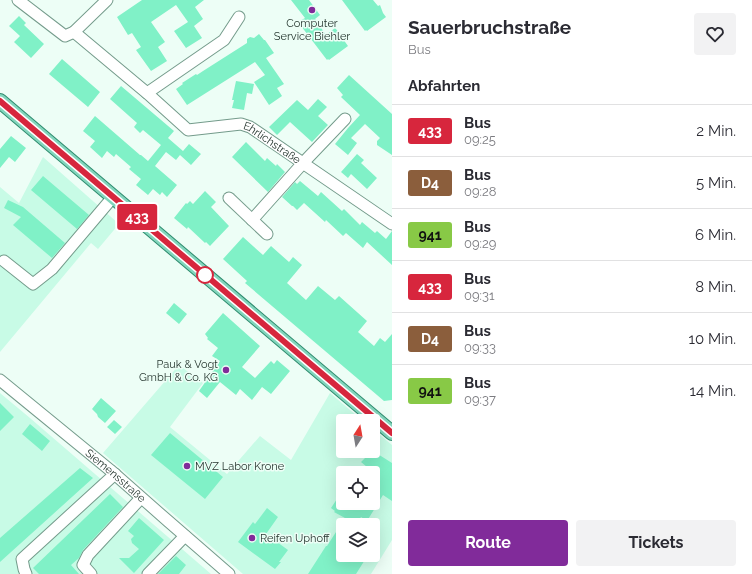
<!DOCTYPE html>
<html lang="de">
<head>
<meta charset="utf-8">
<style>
  body { margin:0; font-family:Raleway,sans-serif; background:#f2f2f3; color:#2b2b33; height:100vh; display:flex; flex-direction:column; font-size:15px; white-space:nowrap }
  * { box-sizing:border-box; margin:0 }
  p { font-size:13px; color:#7c7c81 }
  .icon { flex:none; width:22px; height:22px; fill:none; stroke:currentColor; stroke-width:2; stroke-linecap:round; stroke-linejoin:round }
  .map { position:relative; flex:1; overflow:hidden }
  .side { display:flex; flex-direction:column; background:#fff; width:360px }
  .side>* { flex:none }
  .badge { padding:0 8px; border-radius:3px; font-size:14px; line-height:26px }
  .needle { width:26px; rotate:11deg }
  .controls { position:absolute; left:336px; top:414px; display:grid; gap:8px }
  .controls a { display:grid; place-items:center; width:44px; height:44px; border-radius:4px; background:#fff; box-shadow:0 4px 16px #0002; font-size:20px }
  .map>.badge { position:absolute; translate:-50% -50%; box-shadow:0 0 0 2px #fff }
  h2 { padding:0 16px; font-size:15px; line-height:36px }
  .round { display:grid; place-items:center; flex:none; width:42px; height:42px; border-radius:4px; background:#f2f2f3 }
  .headline { display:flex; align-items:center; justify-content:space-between; height:68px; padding:0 16px }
  h1 { font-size:19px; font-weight:700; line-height:30px }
  .primary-button { display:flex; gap:8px; margin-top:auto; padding:8px 16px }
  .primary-button a { flex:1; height:46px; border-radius:4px; background:#812b9a; color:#fff; font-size:16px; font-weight:700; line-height:46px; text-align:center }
  .primary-button a+a { background:#f2f2f3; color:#2b2b33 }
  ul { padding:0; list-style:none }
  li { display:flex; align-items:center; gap:12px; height:52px; padding:0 16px; border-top:1px solid #e1e1e2 }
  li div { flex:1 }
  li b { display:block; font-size:15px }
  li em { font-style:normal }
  li .badge { min-width:44px; font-weight:700; text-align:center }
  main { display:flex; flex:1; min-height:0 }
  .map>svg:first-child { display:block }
  .built { fill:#c8fbe6; fill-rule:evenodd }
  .building { fill:#80f1c7 }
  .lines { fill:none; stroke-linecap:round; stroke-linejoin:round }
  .minor-casing { stroke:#749b8b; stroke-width:13 }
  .major-casing { stroke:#2d8c6e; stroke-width:16 }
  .minor { stroke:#fff; stroke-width:11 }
  .major { stroke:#83d5bc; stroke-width:14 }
  .line-casing { stroke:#fff; stroke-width:9 }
  .line { stroke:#d7263d; stroke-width:6 }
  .poi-dot { fill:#812b9a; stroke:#edfef6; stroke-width:1.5 }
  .stop-dot { fill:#fff; stroke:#d7263d; stroke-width:2 }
  .labels { text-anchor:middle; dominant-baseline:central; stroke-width:3; stroke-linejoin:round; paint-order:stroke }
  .poi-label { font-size:11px; fill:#273730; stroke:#edfef6; text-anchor:start }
  .street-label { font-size:11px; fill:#273730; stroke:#edfef6 }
</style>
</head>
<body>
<main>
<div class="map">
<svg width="392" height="574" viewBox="0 0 392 574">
  <rect width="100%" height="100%" fill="#edfef6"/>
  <path class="built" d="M43 157 119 224 98 249 91 243 0 352V187L19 203Z
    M179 365 203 383 170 427 227 474 260 436 291 460 330 393 363 421H343V451H373V429L392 445V540L371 574H243L103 453ZM343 473H373V503H343ZM343 525H373V555H343Z
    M0 393 30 418 211 574H0Z"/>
  <path class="building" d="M142 0H204L195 7 203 19 194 26 202 38 186 48 174 31 188 22 176 5 151 22 165 42 158 47 167 61 151 71 136 50 141 47 132 33 128 35 117 17Z
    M291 0H309L320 15 315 19 326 35 335 28 344 38 343 39 348 46 329 60 328 59 327 60 298 22 305 18Z
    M342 0H373L378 6 380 5 383 13 386 17 367 31 366 30 365 31Z
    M19 16 26 23 24 25 44 44 31 58 14 42 20 36 9 26Z
    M259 34 264 40H265L274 53 266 58 284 84 277 88 282 96 269 105 254 82 265 75 255 62 187 105 176 89 183 84 182 83 196 74 197 75 203 71 247 43V39L250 37 254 38Z
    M62 59 100 92 88 107 49 74Z
    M349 75 392 114V155L377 145V141L380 138 365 124 351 138 357 143 348 155 335 144 348 128 360 115 341 97 343 95 337 88Z
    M236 81 254 84 252 94 247 93 244 110 232 108 234 100H232Z
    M121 86 174 131 168 138 183 151 189 144 201 154 191 165 180 155 176 160 166 152 155 166 177 185 167 197 162 192 160 195 153 189 148 195 136 185 141 179 129 169 131 167 116 154 114 157 107 151 102 158 90 147 95 141 83 131 95 116 140 155H141L148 161 161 145 143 130 140 133 134 127 137 123 110 99Z
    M318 99 327 107 318 116 328 125 312 142 290 122 277 135 269 127 297 100 308 110Z
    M11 136 26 148 15 162 9 157 0 168V149Z
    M246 142 265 161 267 158 276 166 277 164 285 172 268 192 232 157Z
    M357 154 364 160 361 163 377 178 367 189 351 174 348 178 341 172Z
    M43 176 89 215 77 229 31 190Z
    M300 181 318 196 321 192 342 211 344 209 360 225 362 222 375 233 377 231 386 239 392 231V265L367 242 363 248 346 233 343 236 326 220 325 222 304 203 297 210 293 206H292L282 197 295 182 297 184Z
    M205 191 216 202 211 207 229 226 210 246 206 242 205 243 188 227 187 229 174 218 186 203 187 204 190 201 193 204Z
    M8 200 23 207 65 243 52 258 13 225 21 217 4 208Z
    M243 237 263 255 271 246 289 262 293 257 302 265 287 283 306 300 318 286 335 300 339 296 367 321 358 332 374 346 380 338 385 342 392 334V400L384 401 377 395 245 283 247 281 223 259Z
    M174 303 187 314 179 324 166 313Z
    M223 313 260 346 242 367 255 378 271 361 274 364 277 360 290 371 271 394 262 387 252 400 240 389 236 395 220 382 207 398 199 391 220 361 212 356 218 348 207 339 208 338 205 334Z
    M101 398 116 411 105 423 98 417 97 414 92 409Z
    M0 403 14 417 0 431Z
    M114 420 122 427 115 434 107 427Z
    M30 424 50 441 42 451 22 434Z
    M170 433 223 477 205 499 151 455Z
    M358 451H373L392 463V501L383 495 367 521 361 517 356 525H343V555H368L356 574H308L326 546H327L345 518 334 512 335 511 331 508 343 490V503H373V472L361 462 366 457Z
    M80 468 93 478 0 562V538Z
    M110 494 123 507 83 550 79 558 71 565 79 574H39L33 568Z
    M267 508 278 517 266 534 288 550 279 562H281L275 569 238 542 253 522 255 524Z
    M139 518 164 540 134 573 119 558H129L139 549 132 543 131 539 134 536 128 531Z
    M176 556 186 565 179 574H158Z"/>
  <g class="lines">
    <defs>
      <g id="minor">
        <path d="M18 0 65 36 74 32 107 0"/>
        <path id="s1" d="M74 32 147 93 188 130 241 124 250 127 392 224"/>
        <path d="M147 93 224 40 239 17"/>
        <path d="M229 198 267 234"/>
        <path d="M252 220 303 163 345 119"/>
        <path d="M4 261 33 284 52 269 113 197"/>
        <path id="s2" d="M0 380 110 470 168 521 229 574"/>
        <path d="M26 574 24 569 22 559 115 474"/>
        <path d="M91 574 83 565 88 555 141 498"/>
        <path d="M148 574 185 536"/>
      </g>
      <path id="major" d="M0 101 392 433"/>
    </defs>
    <use href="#minor" class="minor-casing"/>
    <use href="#major" class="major-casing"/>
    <use href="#minor" class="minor"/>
    <use href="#major" class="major"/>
  </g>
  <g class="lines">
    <defs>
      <path id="line" d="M0 101 392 433"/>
    </defs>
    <use href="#line" class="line-casing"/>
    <use href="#line" class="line"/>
  </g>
  <g class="poi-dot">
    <circle cx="312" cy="10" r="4"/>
    <circle cx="226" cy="370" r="4"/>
    <circle cx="187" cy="466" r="4"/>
    <circle cx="252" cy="538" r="4"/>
  </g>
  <circle class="stop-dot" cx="205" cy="275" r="8"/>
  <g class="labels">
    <g class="poi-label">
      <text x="312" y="23" text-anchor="middle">Computer<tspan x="312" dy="13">Service Biehler</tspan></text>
      <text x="218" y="364" text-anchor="end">Pauk &amp; Vogt<tspan x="218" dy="13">GmbH &amp; Co. KG</tspan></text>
      <text x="195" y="466">MVZ Labor Krone</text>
      <text x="260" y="538">Reifen Uphoff</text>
    </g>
    <g class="street-label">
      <text stroke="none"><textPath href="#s1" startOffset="240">Ehrlichstraße</textPath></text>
      <text stroke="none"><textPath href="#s2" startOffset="150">Siemensstraße</textPath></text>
    </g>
  </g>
</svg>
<div class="controls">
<a><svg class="needle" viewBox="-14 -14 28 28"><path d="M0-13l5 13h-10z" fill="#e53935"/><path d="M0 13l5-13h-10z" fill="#7c7c81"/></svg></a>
<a><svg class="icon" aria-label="locate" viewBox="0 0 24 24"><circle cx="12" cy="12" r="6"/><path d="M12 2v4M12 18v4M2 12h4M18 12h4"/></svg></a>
<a><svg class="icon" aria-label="layers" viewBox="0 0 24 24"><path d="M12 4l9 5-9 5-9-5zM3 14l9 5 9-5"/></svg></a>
</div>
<b class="badge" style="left:137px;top:217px;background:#d7263d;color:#fff">433</b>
</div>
<section class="side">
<div class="headline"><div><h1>Sauerbruchstraße</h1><p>Bus</p></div><a class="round"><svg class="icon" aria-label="heart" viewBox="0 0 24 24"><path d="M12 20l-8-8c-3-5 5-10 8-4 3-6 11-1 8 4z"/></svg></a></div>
<h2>Abfahrten</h2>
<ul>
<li><span class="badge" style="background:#d7263d;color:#fff">433</span><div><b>Bus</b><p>09:25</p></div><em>2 Min.</em></li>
<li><span class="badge" style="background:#8b5e3c;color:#fff">D4</span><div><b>Bus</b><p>09:28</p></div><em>5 Min.</em></li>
<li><span class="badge" style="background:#88c946;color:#111">941</span><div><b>Bus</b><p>09:29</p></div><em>6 Min.</em></li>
<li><span class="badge" style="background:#d7263d;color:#fff">433</span><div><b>Bus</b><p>09:31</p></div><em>8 Min.</em></li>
<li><span class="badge" style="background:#8b5e3c;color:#fff">D4</span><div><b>Bus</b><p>09:33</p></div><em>10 Min.</em></li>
<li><span class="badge" style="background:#88c946;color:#111">941</span><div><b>Bus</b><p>09:37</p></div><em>14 Min.</em></li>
</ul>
<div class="primary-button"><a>Route</a><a>Tickets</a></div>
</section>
</main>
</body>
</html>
